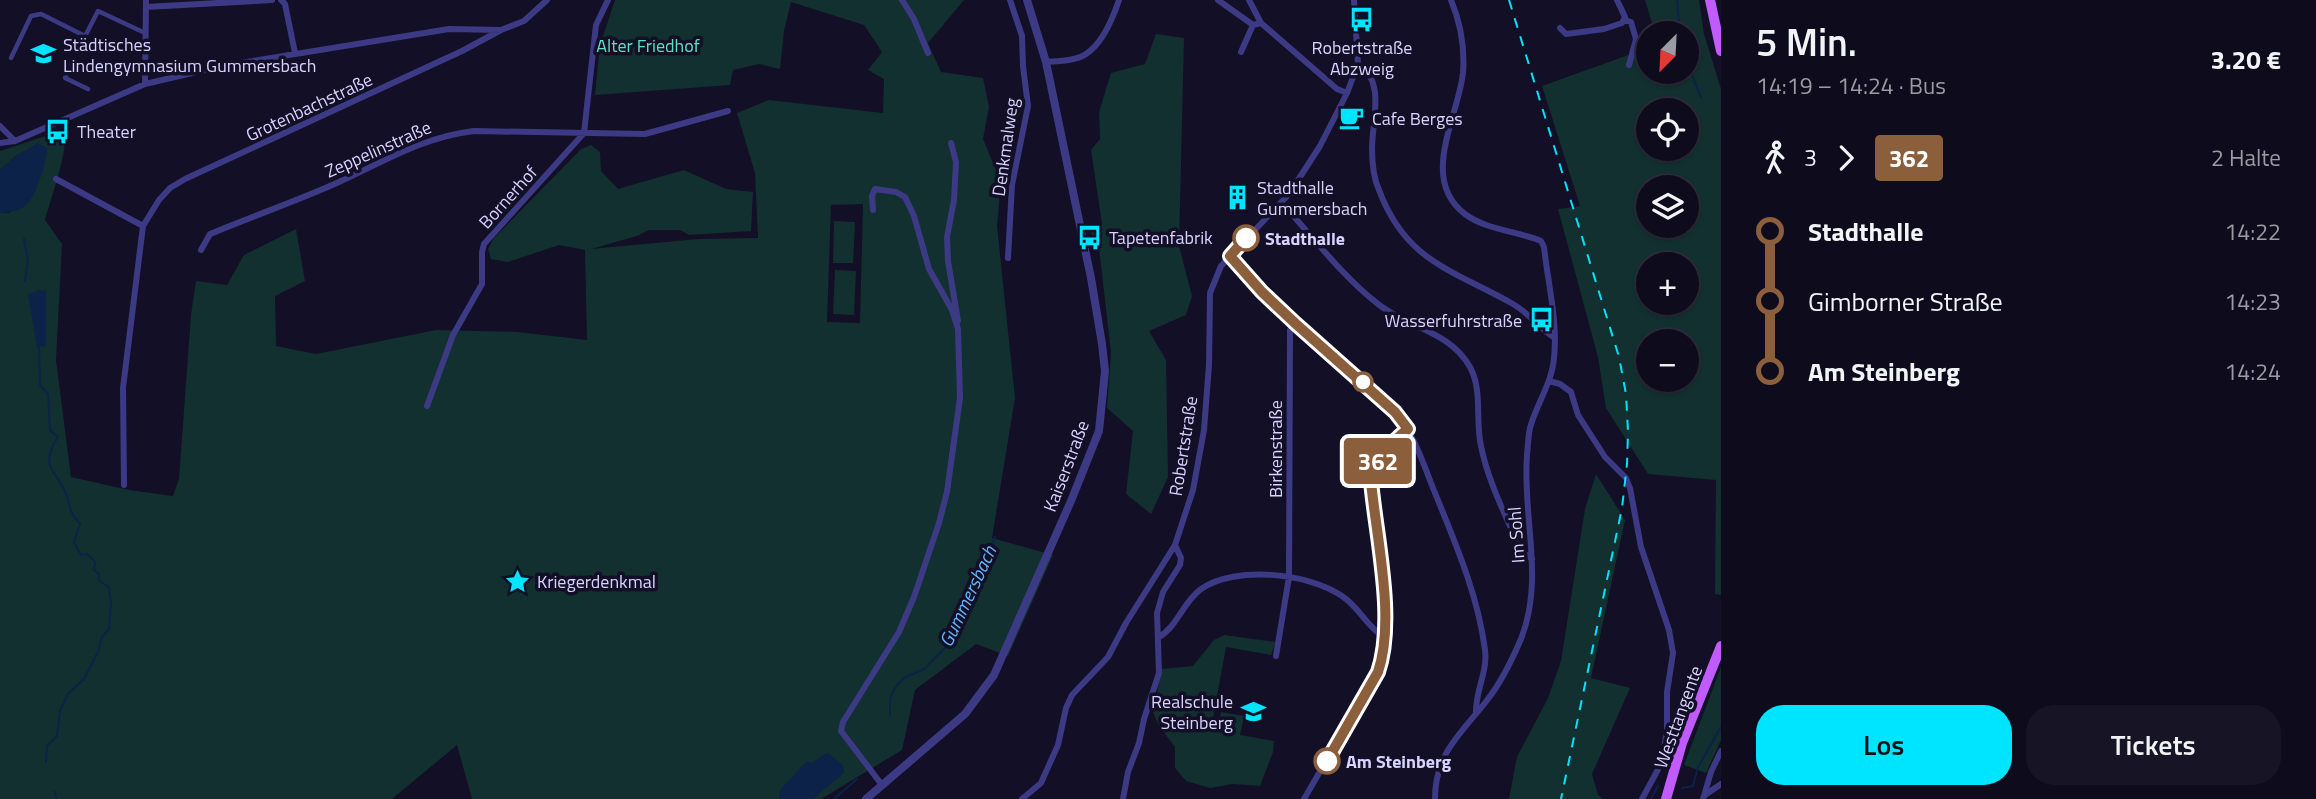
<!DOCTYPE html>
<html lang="de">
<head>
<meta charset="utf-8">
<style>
  body { margin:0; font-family:"Titillium Web",sans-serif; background:#171425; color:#f1f3f6; height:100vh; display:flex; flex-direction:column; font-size:26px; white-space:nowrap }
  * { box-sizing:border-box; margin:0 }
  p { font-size:23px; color:#9b9ba3 }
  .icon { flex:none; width:38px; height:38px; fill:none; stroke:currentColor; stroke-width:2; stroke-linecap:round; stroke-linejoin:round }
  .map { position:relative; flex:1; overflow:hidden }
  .details { display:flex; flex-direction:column; background:#0e0b1c; width:595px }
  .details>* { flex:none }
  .badge { padding:0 14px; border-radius:5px; font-size:24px; line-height:46px }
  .needle { width:46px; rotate:204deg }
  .buttons { position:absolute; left:1636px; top:21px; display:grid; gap:14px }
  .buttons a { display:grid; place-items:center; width:63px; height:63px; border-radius:50%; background:#0e0b1c; box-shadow:0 2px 5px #0004,0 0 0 2px #2e2b3b; font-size:35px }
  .map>.badge { position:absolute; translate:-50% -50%; box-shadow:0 0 0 4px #fff }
  .legs { display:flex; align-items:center; gap:10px; height:77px; padding:0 35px; font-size:23px }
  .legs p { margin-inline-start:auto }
  .summary { display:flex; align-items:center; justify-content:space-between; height:119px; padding:0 35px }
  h1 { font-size:38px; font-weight:600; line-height:52px }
  .action { display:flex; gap:14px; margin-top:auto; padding:14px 35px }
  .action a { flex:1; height:80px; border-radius:28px; background:#00e5ff; color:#111; font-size:28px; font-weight:600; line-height:80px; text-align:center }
  .action a+a { background:#171425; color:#f1f3f6 }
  ul { padding:0 35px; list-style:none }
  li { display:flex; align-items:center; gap:24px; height:70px; font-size:26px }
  li i { display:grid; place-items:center; width:10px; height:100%; margin:0 9px; background:currentColor }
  li i::after { content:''; width:18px; height:18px; margin:-9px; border:5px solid; border-radius:50%; background:#0e0b1c }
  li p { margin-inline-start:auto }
  li:first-child i { background:linear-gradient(#0000 50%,currentColor 0) }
  li:last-child i { background:linear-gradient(currentColor 50%,#0000 0) }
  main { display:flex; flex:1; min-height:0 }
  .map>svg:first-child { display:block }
  .green { fill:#12302f; fill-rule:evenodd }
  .water { fill:#0c2248 }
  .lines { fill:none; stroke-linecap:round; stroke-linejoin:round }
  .stream { stroke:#0c2248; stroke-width:2 }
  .pedestrian { stroke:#3d3a85; stroke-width:4.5 }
  .minor { stroke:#3d3a85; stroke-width:6 }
  .tertiary { stroke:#3d3a85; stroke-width:8 }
  .primary { stroke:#c25bff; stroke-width:10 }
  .rail { stroke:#00e5ff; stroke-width:2; stroke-dasharray:10 9; stroke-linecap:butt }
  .line-1-casing { stroke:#fff; stroke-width:16 }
  .line-1 { stroke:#8b5e3c; stroke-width:10 }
  .stop-1-dot { fill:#fff; stroke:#8b5e3c; stroke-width:3.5 }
  .labels { text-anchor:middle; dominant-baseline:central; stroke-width:7; stroke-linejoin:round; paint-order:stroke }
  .poi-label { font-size:18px; fill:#d9d4ff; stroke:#130f26; text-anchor:start }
  .park-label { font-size:18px; fill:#5fe0c0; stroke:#130f26 }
  .street-label { font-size:18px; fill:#d9d4ff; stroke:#130f26 }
  .stop-label { font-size:18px; font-weight:bold; fill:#d9d4ff; stroke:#130f26; text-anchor:start }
  .water-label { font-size:19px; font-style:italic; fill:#62b6ff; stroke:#130f26 }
</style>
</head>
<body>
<main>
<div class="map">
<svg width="1721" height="799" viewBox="0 0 1721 799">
  <rect width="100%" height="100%" fill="#130f26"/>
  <path class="green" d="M615 0H964L928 43 941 72 983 78 989 107 983 139 1001 182 997 226 1015 398 992 538 1053 555 1008 656 976 644 915 690 902 750 821 799H472L457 745 392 799H0V213H10L17 155 0 170V151L64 130C70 148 50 200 45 220L62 244 56 360 71 477 129 490 173 496 179 479 191 315 196 281 227 285 244 255 296 229 305 281 275 296 276 346 316 354 436 330 517 332 587 340 585 250 559 245 508 262 491 259 488 249 494 238 581 149 591 145 600 152 601 171 618 189 684 170 726 189 753 192 751 231 689 235 680 230H649L637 236 591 249 698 239 758 238 755 173 737 113 769 100 883 113 884 79 868 70 882 52 864 25 791 2 784 31 780 69 759 64 733 70 730 85 595 95 600 45ZM863 204 860 323 827 322 831 205Z
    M1645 0H1699L1704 34 1721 89V595L1715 594 1716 480 1648 474 1606 408 1598 357 1558 209 1580 206 1542 86 1648 48V72H1687V33H1655ZM1648 110H1687V149H1648ZM1648 187H1687V226H1648ZM1648 264H1687V303H1648ZM1648 341H1687V380H1648Z
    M1156 34 1184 38 1179 246 1192 296 1186 315 1149 331 1166 360 1168 477 1151 514 1126 494 1133 431 1107 408 1111 353 1100 256 1098 245 1089 229 1102 224 1091 150 1100 139 1099 112 1111 73 1145 64Z
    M834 221 855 222 853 263H833Z
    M835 270 856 271 854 315 833 314Z
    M1596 474 1625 520 1591 678 1630 688 1592 774 1598 795 1603 799H1509L1517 757 1548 698 1561 661 1585 509Z
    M1224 635 1276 642 1271 655 1226 647 1211 729 1218 730 1221 712 1244 716 1240 735 1274 741 1273 752 1260 786 1233 784 1210 788 1186 781 1175 768V747L1159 726 1153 712 1162 669 1193 666 1214 640Z
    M1721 667V740L1706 773 1684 765Z"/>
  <path class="water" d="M38 143 47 148C47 160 36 197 26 205 20 211 8 213 0 213V170L17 155Z
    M39 290 46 291V346L37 347 28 295Z
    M828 753 843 765 844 773 813 799H779L780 790 807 761 812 763 821 756Z"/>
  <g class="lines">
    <path class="stream" d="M1677 0 1680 33
      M1687 62 1701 98
      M24 239 28 261 25 281
      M39 347 40 385 48 394 50 430 58 437C38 467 57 471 66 494 71 508 69 512 80 524L74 542 81 555 87 554 95 562 94 570 99 574V581L109 587 111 603 109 629 102 637 98 652 84 679 68 694 60 711 57 736 47 746 46 762
      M890 715V698L896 686 904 678 924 669 947 646 971 598 995 537
      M1682 788 1693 786 1698 767 1721 727
      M54 791 57 799
      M834 799 857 779
      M1651 799 1658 786"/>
    <path class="pedestrian" d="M78 50 98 11 145 33
      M11 58 31 16 41 14 85 36
      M72 62 65 78 88 89"/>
    <path class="minor" d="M281 0 285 4 295 53
      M902 0 914 19 928 53
      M1218 0 1253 25 1261 23
      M1249 0 1261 23 1337 89 1347 93
      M146 7 272 0
      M1625 20 1631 22 1636 39 1629 65
      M1560 28 1566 34 1604 29 1622 23 1625 17 1617 0
      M1241 52 1253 25
      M1046 62C1058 61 1076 61 1086 54 1103 43 1113 18 1119 0
      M1358 64C1386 80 1372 122 1372 148 1372 163 1373 177 1379 190 1406 262 1453 270 1513 304 1529 313 1540 329 1555 338
      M145 84 146 0
      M0 126 15 141
      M0 143 15 141 145 84 222 66 449 29 501 30 524 21 547 0
      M951 143 956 162 954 200 947 237 948 261 958 321
      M56 179 143 226
      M1282 203C1311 235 1344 278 1378 304 1408 328 1450 331 1470 367 1483 391 1475 420 1481 446 1488 482 1507 518 1521 551L1532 559
      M873 210 872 196 875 189 896 192 905 197 914 216 929 269 952 310 958 329 960 398 947 492 939 523 914 597 899 632 843 722 841 731 882 785
      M201 250 210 234C253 216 297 201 339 182 385 161 423 137 474 131L645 134 728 111
      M1230 256C1251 280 1272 303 1296 325 1328 353 1368 380 1396 413 1414 434 1423 463 1433 488 1454 540 1478 594 1485 650 1488 672 1475 691 1476 713
      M1008 258 1012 185 1028 106 1023 66 1022 36 1010 0
      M1549 381 1560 384 1571 392 1578 415 1605 457 1626 478 1630 488 1641 547 1669 630 1673 653 1667 692V731L1661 764 1642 799
      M427 406 453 335 482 284V252L484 244 584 133 596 25 608 0
      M124 485 123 388 143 226 159 200 170 188 185 179 462 51 501 30
      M1159 637C1177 627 1183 602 1201 589 1236 565 1308 573 1342 596 1359 607 1367 627 1384 637
      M1276 656 1289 577 1290 330 1295 324
      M1705 795 1721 784
      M1022 799 1041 783 1058 745 1066 708 1072 695 1108 657 1126 623 1175 545 1193 490 1204 430 1209 365 1210 293 1221 266 1289 194 1320 146 1347 93 1358 64 1354 0
      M1123 799 1128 772 1139 743 1144 719 1159 673 1157 613 1163 592 1180 565 1181 558 1175 545
      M1304 799 1378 672C1396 621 1376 535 1371 481 1380 456 1387 445 1408 429
      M1435 799C1435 752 1462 733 1488 699 1502 681 1512 660 1521 639 1545 578 1522 517 1527 455 1528 446 1528 437 1530 428 1536 405 1552 383 1554 358 1558 322 1548 284 1544 247L1541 241C1517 231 1486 230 1465 214 1419 179 1458 118 1463 73 1465 47 1461 24 1451 0
      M1703 799 1711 772 1721 751"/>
    <path class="tertiary" d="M866 799 965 714 994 675 1071 501 1099 431 1105 371 1102 344 1091 278 1046 62 1027 0"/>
    <path class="primary" d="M1710 0 1721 51
      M1666 799 1682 743 1721 646"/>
    <path class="rail" d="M1509 0 1619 357 1626 394 1628 432 1627 464 1622 508 1561 799"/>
  </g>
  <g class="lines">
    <defs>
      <path id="line-1" d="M1246 238 1230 256 1262 292 1296 324 1395 412 1408 429C1387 446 1380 456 1371 481 1376 537 1396 619 1378 672L1327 761"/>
    </defs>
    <use href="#line-1" class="line-1-casing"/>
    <use href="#line-1" class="line-1"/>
  </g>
  <defs>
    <symbol id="bus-bare" viewBox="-9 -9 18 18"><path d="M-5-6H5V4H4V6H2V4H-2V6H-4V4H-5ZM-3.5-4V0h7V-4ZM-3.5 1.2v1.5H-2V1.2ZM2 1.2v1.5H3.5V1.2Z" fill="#00e5ff" stroke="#130f26" stroke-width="2.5" paint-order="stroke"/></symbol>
    <symbol id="school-bare" viewBox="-9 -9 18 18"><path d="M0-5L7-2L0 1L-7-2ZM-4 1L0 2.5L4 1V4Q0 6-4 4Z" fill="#00e5ff" stroke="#130f26" stroke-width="2.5" paint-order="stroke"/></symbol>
    <symbol id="cafe-bare" viewBox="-9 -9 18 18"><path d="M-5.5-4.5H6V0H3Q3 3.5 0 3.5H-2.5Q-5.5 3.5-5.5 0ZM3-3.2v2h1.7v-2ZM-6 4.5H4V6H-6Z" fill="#00e5ff" stroke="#130f26" stroke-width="2.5" paint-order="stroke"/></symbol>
    <symbol id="building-bare" viewBox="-9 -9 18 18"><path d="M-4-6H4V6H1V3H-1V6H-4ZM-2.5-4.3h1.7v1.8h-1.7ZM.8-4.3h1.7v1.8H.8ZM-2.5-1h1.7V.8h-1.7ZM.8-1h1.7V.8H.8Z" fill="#00e5ff" stroke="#130f26" stroke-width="2.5" paint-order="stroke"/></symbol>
    <symbol id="sight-bare" viewBox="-9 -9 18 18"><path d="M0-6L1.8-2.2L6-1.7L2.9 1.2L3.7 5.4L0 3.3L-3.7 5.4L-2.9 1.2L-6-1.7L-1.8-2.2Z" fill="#00e5ff" stroke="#130f26" stroke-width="2.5" paint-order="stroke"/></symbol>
  </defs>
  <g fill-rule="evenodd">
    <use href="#bus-bare" x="1344" y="2" width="35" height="35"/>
    <use href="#school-bare" x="26" y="36" width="35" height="35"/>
    <use href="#cafe-bare" x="1334" y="100" width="35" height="35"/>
    <use href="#bus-bare" x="40" y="114" width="35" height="35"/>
    <use href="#building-bare" x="1220" y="180" width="35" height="35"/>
    <use href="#bus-bare" x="1072" y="220" width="35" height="35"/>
    <use href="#bus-bare" x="1524" y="302" width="35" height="35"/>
    <use href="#sight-bare" x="500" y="564" width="35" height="35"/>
    <use href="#school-bare" x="1236" y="694" width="35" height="35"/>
  </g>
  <g class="stop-1-dot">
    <circle cx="1246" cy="238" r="12"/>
    <circle cx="1363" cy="382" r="9"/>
    <circle cx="1327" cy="761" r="12"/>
  </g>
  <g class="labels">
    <g class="poi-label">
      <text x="63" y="44">Städtisches<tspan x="63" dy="21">Lindengymnasium Gummersbach</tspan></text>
      <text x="1362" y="47" text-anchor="middle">Robertstraße<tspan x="1362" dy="21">Abzweig</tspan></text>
      <text x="1372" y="118">Cafe Berges</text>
      <text x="77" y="131">Theater</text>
      <text x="1257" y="187">Stadthalle<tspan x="1257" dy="21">Gummersbach</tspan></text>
      <text x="1109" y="237">Tapetenfabrik</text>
      <text x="1522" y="320" text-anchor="end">Wasserfuhrstraße</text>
      <text x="537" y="581">Kriegerdenkmal</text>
      <text x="1233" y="701" text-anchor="end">Realschule<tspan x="1233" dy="21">Steinberg</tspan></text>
    </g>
    <g class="park-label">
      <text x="648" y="45">Alter Friedhof</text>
    </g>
    <g class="street-label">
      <text transform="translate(309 107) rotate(-25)">Grotenbachstraße</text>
      <text transform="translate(1005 147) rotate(-82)">Denkmalweg</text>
      <text transform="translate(378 149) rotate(-24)">Zeppelinstraße</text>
      <text transform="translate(508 197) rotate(-48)">Bornerhof</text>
      <text transform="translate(1183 446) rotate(-81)">Robertstraße</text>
      <text transform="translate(1275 449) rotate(-90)">Birkenstraße</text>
      <text transform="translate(1066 466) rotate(-69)">Kaiserstraße</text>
      <text transform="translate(1516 535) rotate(-94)">Im Sohl</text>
      <text transform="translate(1678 717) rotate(-70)">Westtangente</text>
    </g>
    <g class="stop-label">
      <text x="1265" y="238">Stadthalle</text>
      <text x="1346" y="761">Am Steinberg</text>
    </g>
    <g class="water-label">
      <text transform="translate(967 596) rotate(-65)">Gummersbach</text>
    </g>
  </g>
</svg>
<div class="buttons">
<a><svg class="needle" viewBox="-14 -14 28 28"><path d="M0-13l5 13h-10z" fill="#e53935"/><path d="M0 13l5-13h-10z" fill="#9b9ba3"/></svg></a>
<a><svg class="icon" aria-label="locate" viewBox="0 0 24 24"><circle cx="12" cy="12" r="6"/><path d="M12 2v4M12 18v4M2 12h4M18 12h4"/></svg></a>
<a><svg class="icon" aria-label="layers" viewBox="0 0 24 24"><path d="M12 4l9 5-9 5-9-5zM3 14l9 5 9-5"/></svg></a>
<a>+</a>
<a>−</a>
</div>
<b class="badge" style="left:1378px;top:461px;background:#8b5e3c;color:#fff">362</b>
</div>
<section class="details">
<div class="summary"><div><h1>5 Min.</h1><p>14:19 – 14:24 · Bus</p></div><b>3.20 €</b></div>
<div class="legs"><svg class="icon" aria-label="walk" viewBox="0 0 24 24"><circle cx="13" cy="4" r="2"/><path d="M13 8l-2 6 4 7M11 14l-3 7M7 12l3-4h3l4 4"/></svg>3<svg class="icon" aria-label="forward" viewBox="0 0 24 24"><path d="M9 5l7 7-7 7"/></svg><b class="badge" style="background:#8b5e3c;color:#fff">362</b><p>2 Halte</p></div>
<ul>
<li><i style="color:#8b5e3c"></i><b>Stadthalle</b><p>14:22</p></li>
<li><i style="color:#8b5e3c"></i><span>Gimborner Straße</span><p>14:23</p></li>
<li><i style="color:#8b5e3c"></i><b>Am Steinberg</b><p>14:24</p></li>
</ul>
<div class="action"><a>Los</a><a>Tickets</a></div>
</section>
</main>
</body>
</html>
